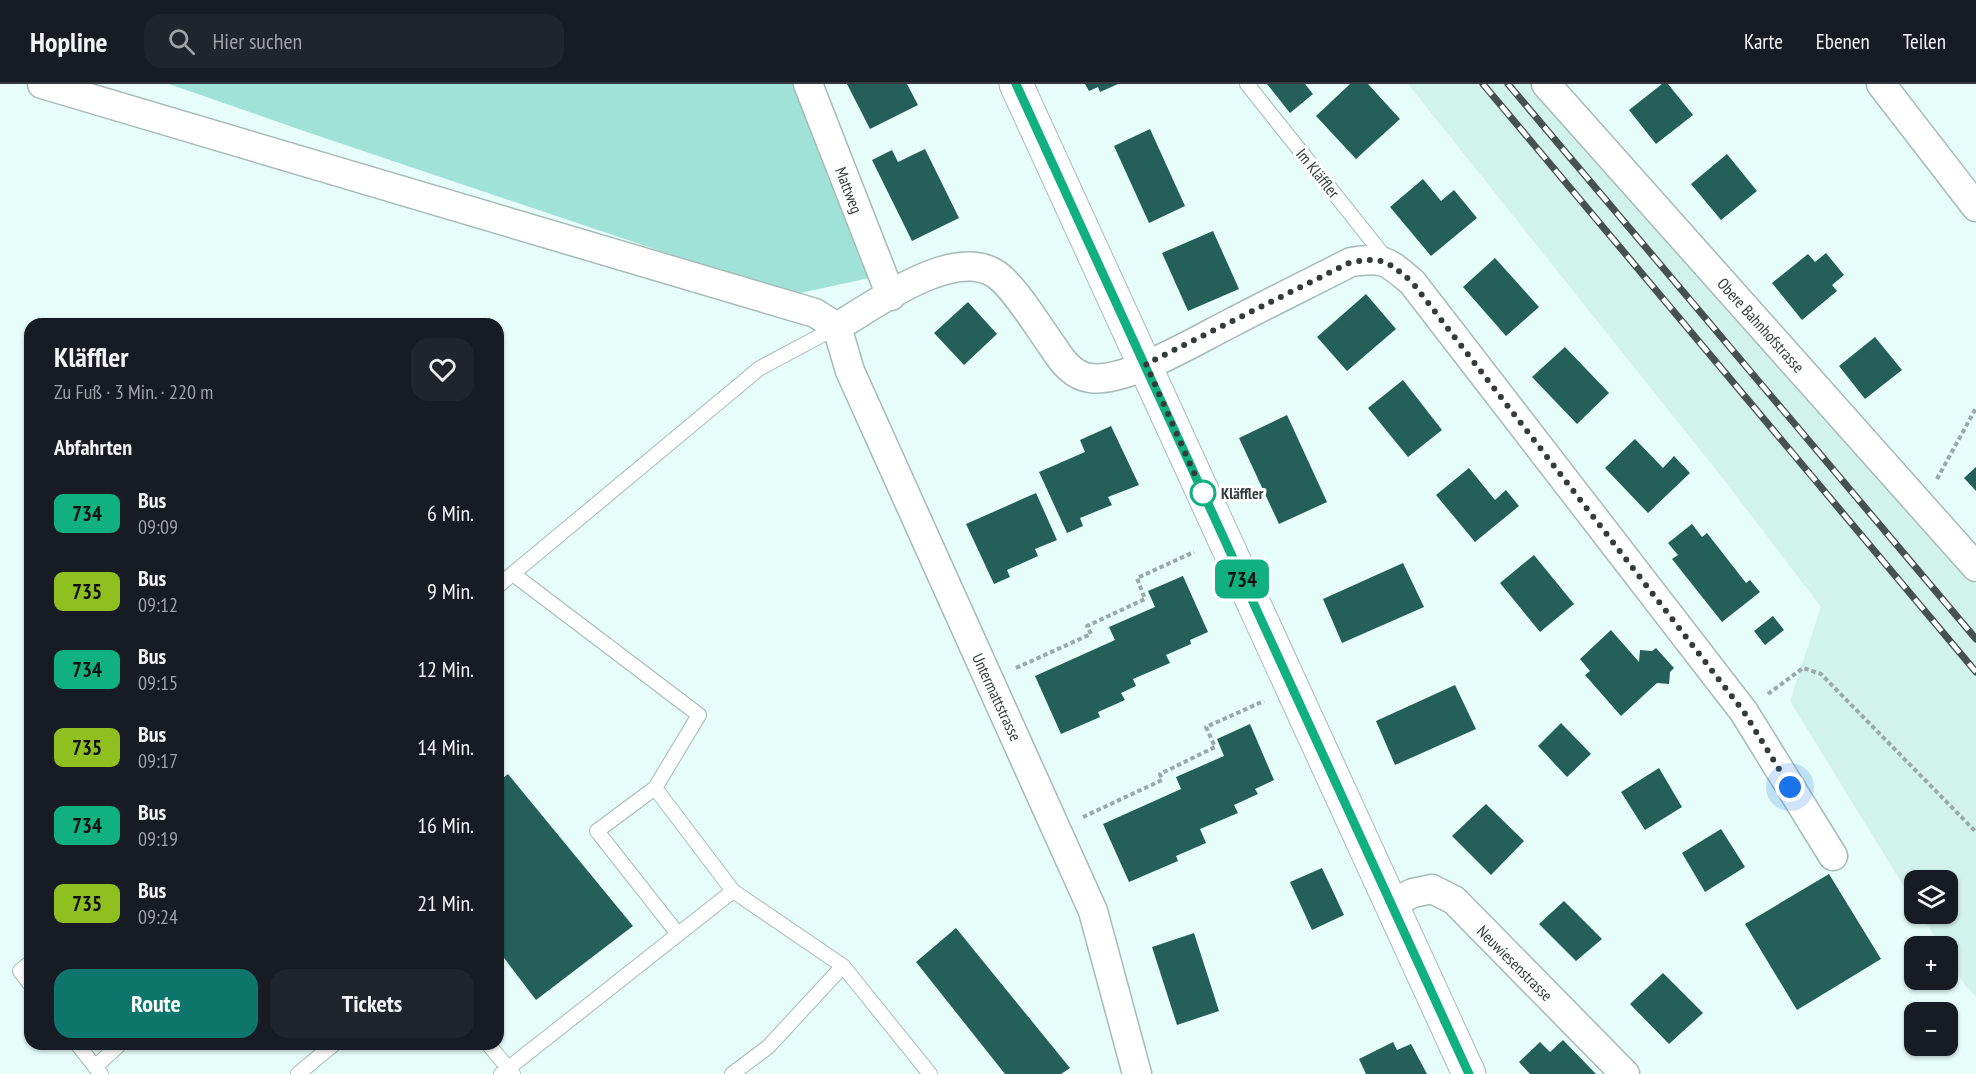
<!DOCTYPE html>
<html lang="de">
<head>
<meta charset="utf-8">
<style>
  body { margin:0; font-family:"PT Sans Narrow",sans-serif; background:#20242c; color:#f1f3f6; height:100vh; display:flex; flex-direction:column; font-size:22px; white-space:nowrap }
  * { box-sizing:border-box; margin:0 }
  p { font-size:20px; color:#9ea1a6 }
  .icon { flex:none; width:33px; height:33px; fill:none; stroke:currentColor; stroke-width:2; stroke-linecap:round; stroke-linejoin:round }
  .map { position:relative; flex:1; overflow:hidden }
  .details { position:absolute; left:24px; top:234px; width:480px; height:732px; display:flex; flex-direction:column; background:#171b24; border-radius:18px; box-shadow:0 2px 4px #0004 }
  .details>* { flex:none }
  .badge { padding:0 12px; border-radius:9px; font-size:21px; line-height:39px }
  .controls { position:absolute; left:1904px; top:786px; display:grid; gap:12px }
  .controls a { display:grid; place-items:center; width:54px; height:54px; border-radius:12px; background:#171b24; box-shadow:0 2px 4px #0004; font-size:30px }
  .you { position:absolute; width:30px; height:30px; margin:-15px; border:4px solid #fff; border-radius:50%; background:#1a73e8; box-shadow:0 0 0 9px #1a73e833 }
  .map>.badge { position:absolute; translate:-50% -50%; box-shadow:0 0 0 3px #fff }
  h2 { padding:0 30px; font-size:22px; line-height:54px }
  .round { display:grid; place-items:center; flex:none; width:63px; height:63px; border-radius:18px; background:#20242c }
  .headline { display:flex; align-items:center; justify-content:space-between; height:102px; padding:0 30px }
  h1 { font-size:28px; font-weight:600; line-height:45px }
  .button { display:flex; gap:12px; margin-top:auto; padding:12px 30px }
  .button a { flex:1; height:69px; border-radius:18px; background:#0f766e; color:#fff; font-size:24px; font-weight:600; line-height:69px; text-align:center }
  .button a+a { background:#20242c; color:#f1f3f6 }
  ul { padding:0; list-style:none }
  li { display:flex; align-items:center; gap:18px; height:78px; padding:0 30px }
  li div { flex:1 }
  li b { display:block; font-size:22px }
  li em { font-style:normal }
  li .badge { min-width:66px; font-weight:700; text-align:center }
  header { display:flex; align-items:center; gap:36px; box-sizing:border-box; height:84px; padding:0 30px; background:#171b24; border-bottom:2px solid #363941 }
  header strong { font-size:28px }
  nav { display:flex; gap:33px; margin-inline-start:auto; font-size:21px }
  .search { width:420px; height:54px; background:#20242c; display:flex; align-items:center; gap:15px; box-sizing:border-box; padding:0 21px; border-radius:18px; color:#9ea1a6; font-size:22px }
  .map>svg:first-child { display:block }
  .built { fill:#d2f2ec }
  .green { fill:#a0e2d8 }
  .building { fill:#246059 }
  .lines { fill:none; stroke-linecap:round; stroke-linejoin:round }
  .service-casing { stroke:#a5bbb7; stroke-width:16 }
  .minor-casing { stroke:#a5bbb7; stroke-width:31 }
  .secondary-casing { stroke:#a5bbb7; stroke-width:35 }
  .path { stroke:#99aaa7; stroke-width:4; stroke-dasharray:4.5 3; stroke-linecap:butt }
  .service { stroke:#fff; stroke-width:14 }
  .minor { stroke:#fff; stroke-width:28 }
  .secondary { stroke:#fff; stroke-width:33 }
  .rail-casing { stroke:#475150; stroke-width:7 }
  .rail { stroke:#fff; stroke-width:4.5; stroke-dasharray:14; stroke-linecap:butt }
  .line-casing { stroke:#fff; stroke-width:14 }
  .line { stroke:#10b080; stroke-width:9 }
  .walk { stroke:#333c3b; stroke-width:6; stroke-dasharray:0 10.8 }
  .stop-dot { fill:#fff; stroke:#10b080; stroke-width:3 }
  .labels { text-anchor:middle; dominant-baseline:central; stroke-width:6; stroke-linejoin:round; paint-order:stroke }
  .street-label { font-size:16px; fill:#333c3b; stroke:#fff }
  .stop-label { font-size:16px; font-weight:bold; fill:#333c3b; stroke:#fff; text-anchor:start }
</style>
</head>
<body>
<header>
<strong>Hopline</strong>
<div class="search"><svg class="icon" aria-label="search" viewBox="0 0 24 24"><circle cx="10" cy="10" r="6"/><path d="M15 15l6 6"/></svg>Hier suchen</div>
<nav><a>Karte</a><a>Ebenen</a><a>Teilen</a></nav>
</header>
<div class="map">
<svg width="1976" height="990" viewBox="0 0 1976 990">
  <rect width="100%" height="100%" fill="#e6fdf9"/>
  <path class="built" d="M1408 0H1533L1626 111 1976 501V913L1965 901 1947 873V862H1941L1920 830H1947V796H1914V819L1790 617 1821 523 1725 397Z"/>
  <path class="green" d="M169 0H796L888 190 791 211 301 46Z"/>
  <path class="building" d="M847 0H907L918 21 870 45Z
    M1085 0H1118L1100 8 1098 3 1089 7Z
    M1267 0H1305L1313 10 1290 29Z
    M1350 0H1368L1400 35 1356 75 1316 32Z
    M1662 0H1668L1693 31 1656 60 1629 26Z
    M1150 45 1185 122 1149 139 1114 62Z
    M925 65 959 134 912 157 872 76 892 66 898 78Z
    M1727 70 1757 107 1721 136 1691 100Z
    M1423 95 1441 117 1454 106 1477 134 1431 172 1390 123Z
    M1213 147 1239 205 1188 227 1162 169Z
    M1826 169 1844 191 1832 201 1837 207 1802 236 1772 199 1808 170 1815 178Z
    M1495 174 1539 223 1506 252 1463 203Z
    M1366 210 1396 245 1347 287 1317 253Z
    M968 218 997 250 964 281 934 249Z
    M1875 253 1902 286 1865 315 1839 282Z
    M1565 263 1609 309 1577 340 1532 293Z
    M1403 296 1442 346 1408 373 1368 324Z
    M1287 331 1327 418 1279 440 1239 354Z
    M1111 342 1139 401 1108 413 1112 421 1080 434 1083 442 1067 449 1039 388 1085 368 1080 356Z
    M1635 355 1663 384 1674 372 1690 389 1648 429 1605 384Z
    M1976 383V407L1964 394Z
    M1469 384 1495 416 1506 406 1519 422 1475 458 1436 411Z
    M1036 409 1057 456 1035 465 1038 472 1007 486 1010 493 994 500 966 440Z
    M1692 440 1702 453 1707 449 1746 499 1750 496 1760 508 1722 538 1672 475 1678 471 1668 459Z
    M1534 471 1574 520 1540 548 1500 499Z
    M1403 479 1424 523 1342 559 1323 515Z
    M1183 492 1208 548 1190 556 1191 560 1166 571 1170 579 1133 595 1136 602 1121 609 1125 616 1098 628 1100 633 1061 650 1035 592 1115 556 1109 543 1155 523 1148 507Z
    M1773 532 1784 546 1765 561 1754 547Z
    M1611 546 1639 578 1640 566 1652 567 1656 564 1674 584 1670 588 1669 600 1657 599 1621 632 1585 591 1590 587 1580 575Z
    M1455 601 1476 645 1395 681 1376 637Z
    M1561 639 1591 670 1567 693 1538 662Z
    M1250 640 1274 696 1255 705 1258 710 1234 721 1238 729 1200 745 1206 759 1176 772 1178 777 1129 798 1103 740 1181 705 1176 693 1224 672 1217 655Z
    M1659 684 1682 723 1645 746 1621 708Z
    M508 690 633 842 536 916 498 866V698Z
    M1486 720 1524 757 1491 791 1452 752Z
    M1721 745 1745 783 1705 808 1682 769Z
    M1322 784 1344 831 1312 846 1290 798Z
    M1829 790 1881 875 1797 926 1745 840Z
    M1564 817 1602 855 1576 877 1539 840Z
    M956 844 1070 984 1061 990H1005L916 878Z
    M1194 849 1219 927 1177 941 1152 863Z
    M1663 889 1703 929 1669 960 1630 920Z
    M1563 956 1596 990H1530L1519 978 1540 958 1550 968Z
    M1393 958 1397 966 1411 960 1427 990H1366L1359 975Z"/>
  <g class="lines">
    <defs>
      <path id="service" d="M1247 0 1388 177
        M498 502 760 284 837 243
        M655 704 597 747 678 850
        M30 879 20 887 30 900
        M843 882 930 990
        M77 960 101 990
        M488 960 513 990
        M95 983 120 960
        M298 990 334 960
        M501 990 733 807 655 704 699 631 513 490
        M732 990 768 963 843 882 733 807"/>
      <path id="minor" d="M42 0 815 229 837 243
        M808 0 891 212
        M1546 0 1976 483
        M1881 0 1976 123
        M1390 820 1413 809 1432 805 1454 816 1625 990
        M1137 990 1093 827 850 287 837 243C874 221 952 163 994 189 1013 200 1039 244 1053 263 1062 277 1073 292 1090 294 1126 299 1195 257 1229 240 1269 219 1310 199 1351 178 1384 173 1387 177 1412 198L1744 628 1833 772"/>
      <path id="secondary" d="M1016 0 1469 990"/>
    </defs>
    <use href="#service" class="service-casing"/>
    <use href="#minor" class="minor-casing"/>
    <use href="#secondary" class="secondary-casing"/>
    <path class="path" d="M1937 395 1976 324
      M1016 584 1091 550 1087 542 1145 515 1137 494 1194 468
      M1768 610 1803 584 1821 590 1976 748
      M1083 733 1162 696 1160 690 1215 663 1206 643 1264 617"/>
    <use href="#service" class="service"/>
    <use href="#minor" class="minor"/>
    <use href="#secondary" class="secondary"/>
    <defs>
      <path id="rail" d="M1483 0 1976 588
        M1508 0 1976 555"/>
    </defs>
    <use href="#rail" class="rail-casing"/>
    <use href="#rail" class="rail"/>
  </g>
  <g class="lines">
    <defs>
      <path id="line" d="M1016 0 1469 990"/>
    </defs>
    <use href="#line" class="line-casing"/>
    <use href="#line" class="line"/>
    <path class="walk" d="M1203 409 1205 414 1146 280 1351 178C1384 173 1387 177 1412 198L1744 628 1790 703"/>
  </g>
  <circle class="stop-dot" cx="1203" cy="409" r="12"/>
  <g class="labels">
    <g class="street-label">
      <text transform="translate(1318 89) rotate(51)">Im Kläffler</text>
      <text transform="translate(849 106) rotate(69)">Mattweg</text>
      <text transform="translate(1761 241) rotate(48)">Obere Bahnhofstrasse</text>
      <text transform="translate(997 613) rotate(65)">Untermattstrasse</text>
      <text transform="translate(1515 879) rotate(45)">Neuwiesenstrasse</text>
    </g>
    <g class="stop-label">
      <text x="1221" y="409">Kläffler</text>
    </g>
  </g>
</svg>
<div class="controls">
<a><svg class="icon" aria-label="layers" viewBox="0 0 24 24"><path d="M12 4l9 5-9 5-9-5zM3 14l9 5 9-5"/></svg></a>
<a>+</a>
<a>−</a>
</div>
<div class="you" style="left:1790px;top:703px"></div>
<b class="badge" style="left:1242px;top:495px;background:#10b080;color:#111">734</b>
<section class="details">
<div class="headline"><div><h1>Kläffler</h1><p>Zu Fuß · 3 Min. · 220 m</p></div><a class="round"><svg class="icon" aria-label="heart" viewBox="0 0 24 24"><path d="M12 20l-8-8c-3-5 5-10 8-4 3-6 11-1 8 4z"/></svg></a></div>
<h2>Abfahrten</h2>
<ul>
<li><span class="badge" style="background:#10b080;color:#111">734</span><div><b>Bus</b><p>09:09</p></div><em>6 Min.</em></li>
<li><span class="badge" style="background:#90c01f;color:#111">735</span><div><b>Bus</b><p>09:12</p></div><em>9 Min.</em></li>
<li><span class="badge" style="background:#10b080;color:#111">734</span><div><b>Bus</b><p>09:15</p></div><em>12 Min.</em></li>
<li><span class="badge" style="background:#90c01f;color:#111">735</span><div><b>Bus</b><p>09:17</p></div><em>14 Min.</em></li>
<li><span class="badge" style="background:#10b080;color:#111">734</span><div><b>Bus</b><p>09:19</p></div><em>16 Min.</em></li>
<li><span class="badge" style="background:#90c01f;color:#111">735</span><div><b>Bus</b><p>09:24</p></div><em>21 Min.</em></li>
</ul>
<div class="button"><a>Route</a><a>Tickets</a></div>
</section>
</div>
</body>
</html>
